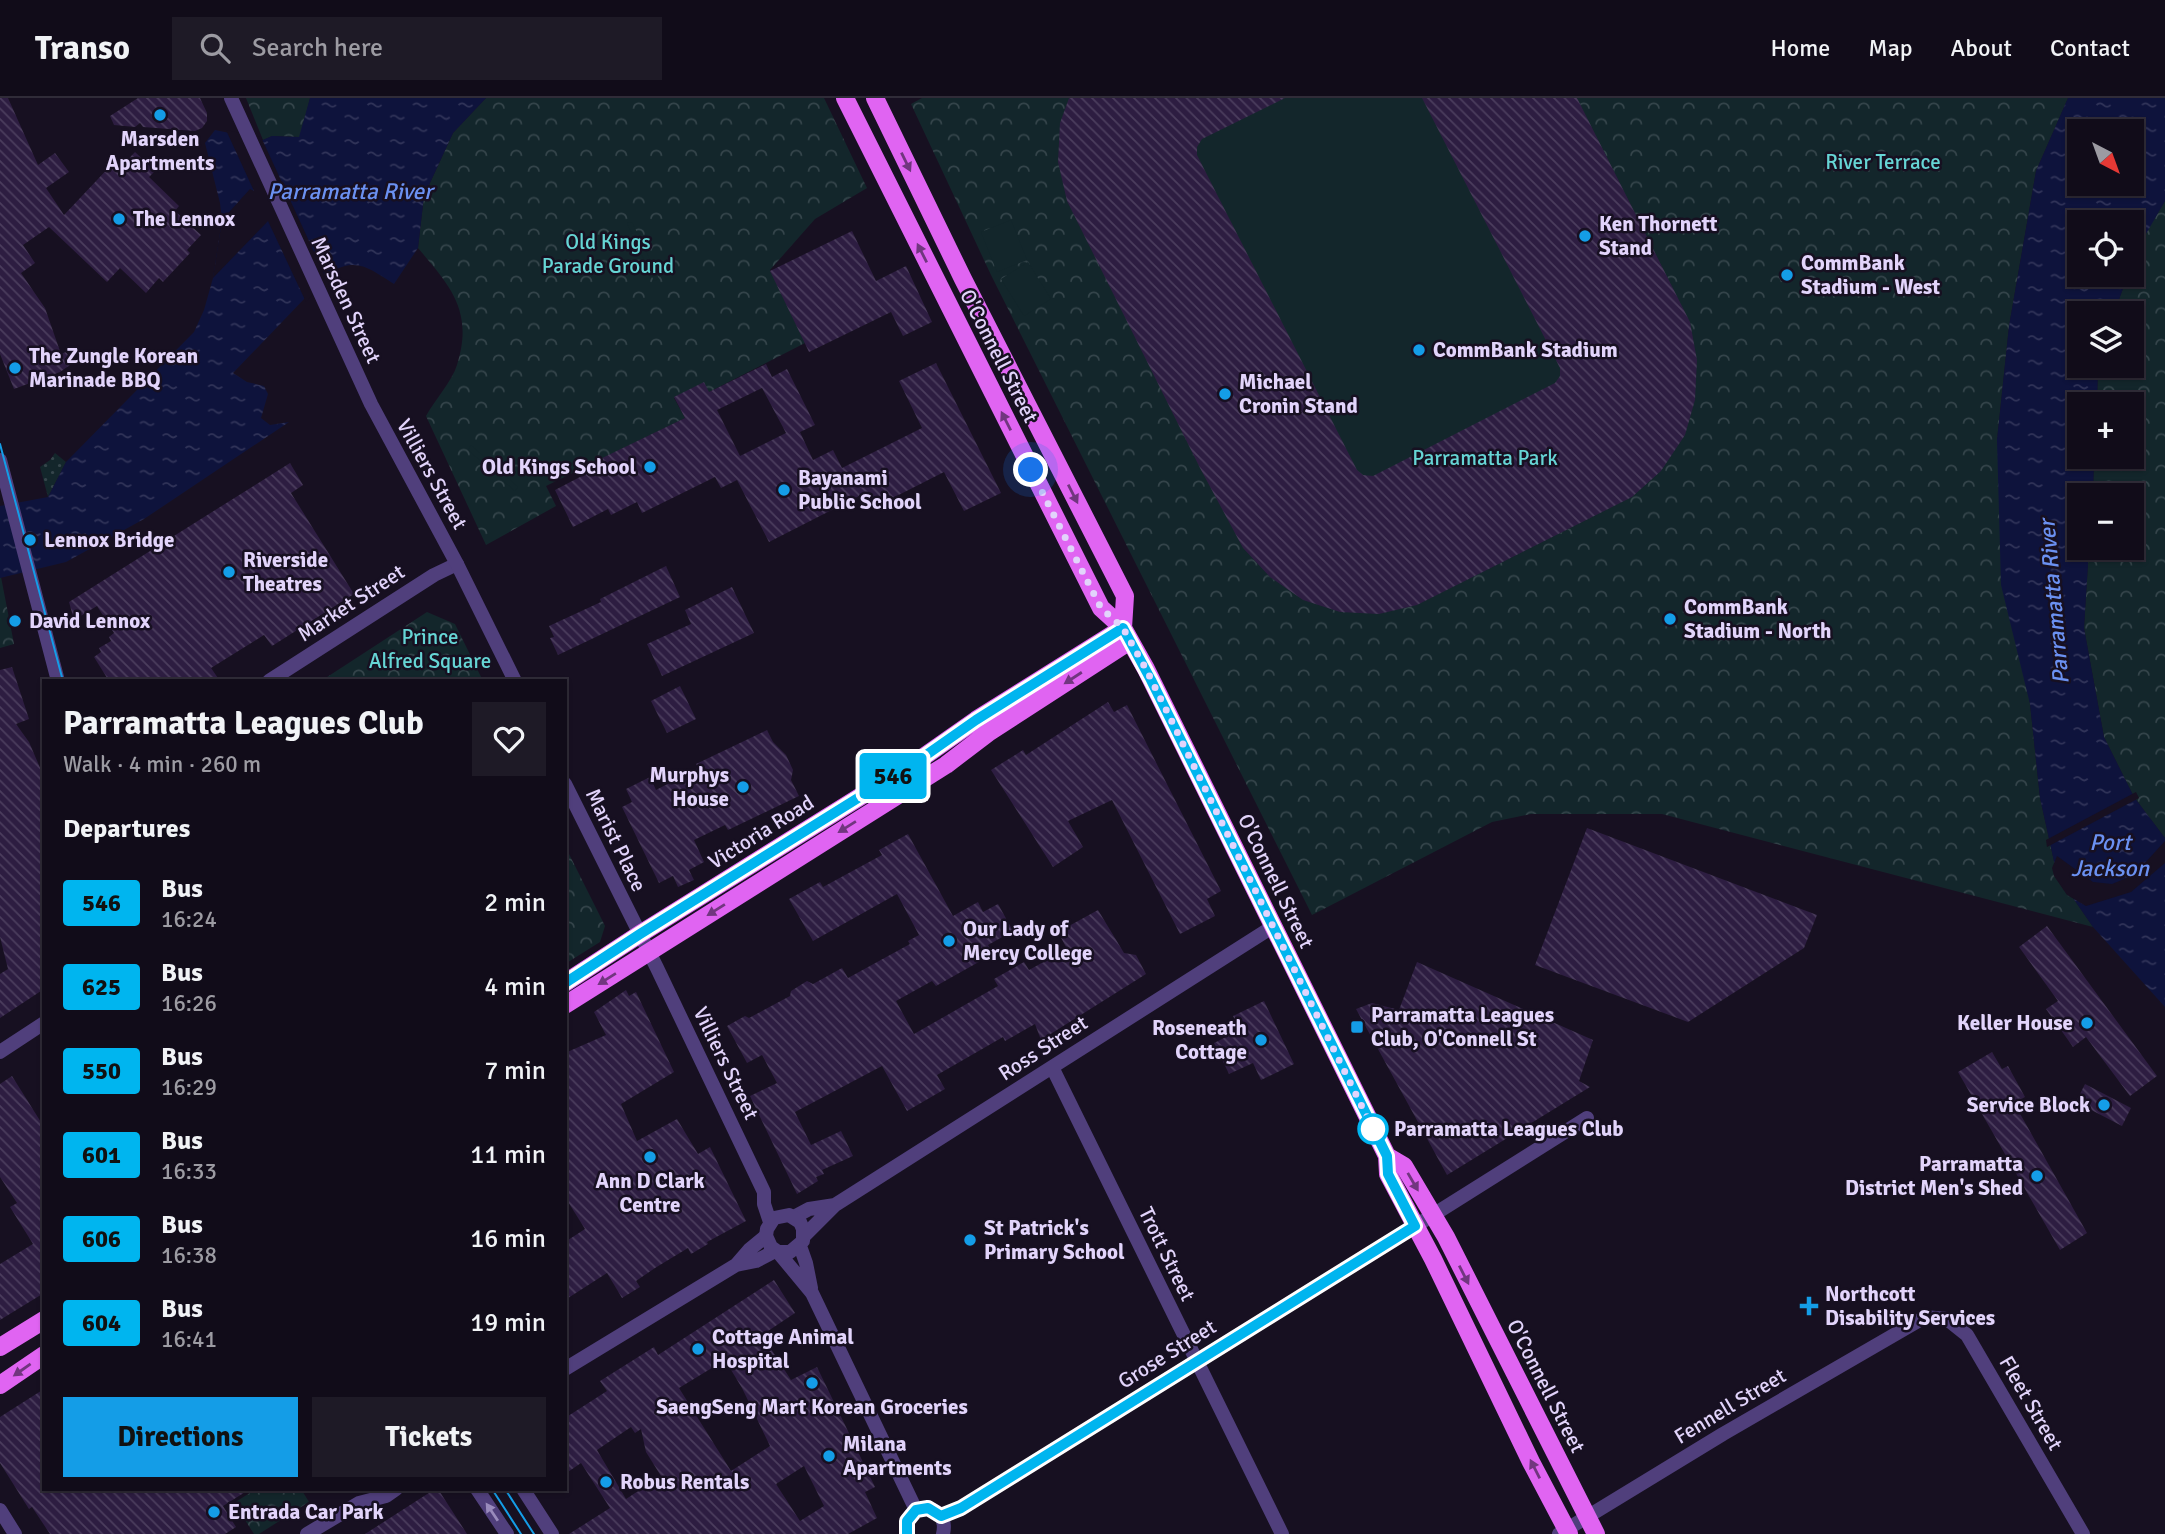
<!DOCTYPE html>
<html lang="en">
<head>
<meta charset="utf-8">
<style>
  body { margin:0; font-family:Signika,sans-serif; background:#1e1a26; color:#f1f3f6; height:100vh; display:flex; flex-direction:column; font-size:26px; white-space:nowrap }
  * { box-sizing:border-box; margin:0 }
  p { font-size:23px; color:#9c9ba2 }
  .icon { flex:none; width:38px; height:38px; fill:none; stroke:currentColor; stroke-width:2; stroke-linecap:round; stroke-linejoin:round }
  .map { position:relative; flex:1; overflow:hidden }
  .sheet { position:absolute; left:42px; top:581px; width:525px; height:812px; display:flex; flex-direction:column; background:#110c19; border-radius:0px; box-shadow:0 2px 5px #0004,0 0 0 2px #302c38 }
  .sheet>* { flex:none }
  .badge { padding:0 14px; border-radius:5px; font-size:24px; line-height:46px }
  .needle { width:46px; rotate:139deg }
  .buttons { position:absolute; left:2067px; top:21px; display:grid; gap:14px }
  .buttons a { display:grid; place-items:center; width:77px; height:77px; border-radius:0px; background:#110c19; box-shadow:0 2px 5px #0004,0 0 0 2px #302c38; font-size:35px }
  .you { position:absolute; width:35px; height:35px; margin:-18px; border:5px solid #fff; border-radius:50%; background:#1a73e8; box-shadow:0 0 0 10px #1a73e833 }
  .map>.badge { position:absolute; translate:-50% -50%; box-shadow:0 0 0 4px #fff }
  h2 { padding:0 21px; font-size:26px; line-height:63px }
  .round { display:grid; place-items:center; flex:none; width:74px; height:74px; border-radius:0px; background:#1e1a26 }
  .headline { display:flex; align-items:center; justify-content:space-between; height:119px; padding:0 21px }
  h1 { font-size:33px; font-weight:700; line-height:52px }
  .button { display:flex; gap:14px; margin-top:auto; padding:14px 21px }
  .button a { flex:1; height:80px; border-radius:0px; background:#149de7; color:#111; font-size:28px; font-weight:700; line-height:80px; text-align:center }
  .button a+a { background:#1e1a26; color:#f1f3f6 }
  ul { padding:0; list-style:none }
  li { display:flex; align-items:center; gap:21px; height:84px; padding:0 21px }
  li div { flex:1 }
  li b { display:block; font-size:26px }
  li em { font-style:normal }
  li .badge { min-width:77px; font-weight:700; text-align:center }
  header { display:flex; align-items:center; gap:42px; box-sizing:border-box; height:98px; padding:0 35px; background:#110c19; border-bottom:2px solid #302c38 }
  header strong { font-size:33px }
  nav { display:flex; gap:38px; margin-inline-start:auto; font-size:24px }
  .search { width:490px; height:63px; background:#1e1a26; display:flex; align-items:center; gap:18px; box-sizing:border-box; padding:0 24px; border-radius:0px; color:#9c9ba2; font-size:26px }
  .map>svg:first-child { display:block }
  .forest { fill:url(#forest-crowns) }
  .garden { fill:url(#garden-dots) }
  .pitch { fill:#13262b }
  .water { fill:url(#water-ripples); fill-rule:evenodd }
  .pier { fill:#171021 }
  .building { fill:url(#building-back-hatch); fill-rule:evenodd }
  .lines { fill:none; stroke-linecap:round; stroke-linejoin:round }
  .pedestrian { stroke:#503f7c; stroke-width:14 }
  .minor { stroke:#503f7c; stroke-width:14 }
  .tertiary { stroke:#503f7c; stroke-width:14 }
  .primary { stroke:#e064f2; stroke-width:18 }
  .tram { stroke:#149de7; stroke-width:2 }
  .oneway { fill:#71367f }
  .oneway2 { fill:#998abc }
  .line-casing { stroke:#fff; stroke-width:16 }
  .line { stroke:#00b5ef; stroke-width:10 }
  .walk { stroke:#e2d4fb; stroke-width:7; stroke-dasharray:0 12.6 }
  .poi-dot { fill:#149de7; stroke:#171021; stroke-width:2.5 }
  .stop-dot { fill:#fff; stroke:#00b5ef; stroke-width:3.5 }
  .labels { text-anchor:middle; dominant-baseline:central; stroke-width:5; stroke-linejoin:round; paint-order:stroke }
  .poi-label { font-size:21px; font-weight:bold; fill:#e2d4fb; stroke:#171021; text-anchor:start }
  .park-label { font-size:21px; fill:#66d5d5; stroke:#171021 }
  .street-label { font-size:21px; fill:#e2d4fb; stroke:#171021 }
  .stop-label { font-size:21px; font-weight:bold; fill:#e2d4fb; stroke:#171021; text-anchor:start }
  .water-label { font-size:23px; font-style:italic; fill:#6b91f2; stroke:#171021 }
</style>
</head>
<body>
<header>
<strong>Transo</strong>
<div class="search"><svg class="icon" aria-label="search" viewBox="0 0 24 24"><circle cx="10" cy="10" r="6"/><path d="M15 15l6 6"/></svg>Search here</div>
<nav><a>Home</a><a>Map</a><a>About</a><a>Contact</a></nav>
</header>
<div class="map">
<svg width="2165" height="1436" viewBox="0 0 2165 1436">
  <defs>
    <pattern id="forest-crowns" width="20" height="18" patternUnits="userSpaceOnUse" patternTransform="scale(1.75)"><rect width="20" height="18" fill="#13262b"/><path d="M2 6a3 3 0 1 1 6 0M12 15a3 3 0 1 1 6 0" fill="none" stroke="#35454b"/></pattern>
    <pattern id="garden-dots" width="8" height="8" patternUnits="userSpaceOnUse" patternTransform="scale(1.75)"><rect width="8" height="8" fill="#13262b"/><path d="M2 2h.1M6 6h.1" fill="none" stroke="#35454b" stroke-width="1.8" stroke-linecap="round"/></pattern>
    <pattern id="water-ripples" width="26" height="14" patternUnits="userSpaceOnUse" patternTransform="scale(1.75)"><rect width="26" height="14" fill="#0e133c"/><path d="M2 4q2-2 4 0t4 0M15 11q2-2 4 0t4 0" fill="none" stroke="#313459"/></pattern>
    <pattern id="building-back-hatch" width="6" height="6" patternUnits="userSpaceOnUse" patternTransform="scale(1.75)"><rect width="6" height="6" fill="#2d1d41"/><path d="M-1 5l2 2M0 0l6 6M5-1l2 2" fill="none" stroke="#4b3d5d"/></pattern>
  </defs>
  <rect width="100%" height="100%" fill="#171021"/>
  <path class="forest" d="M246 0H310L300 39 272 38 263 42Z
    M486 0H824L867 90 815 121 770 172 805 245 709 294 674 300 685 320 546 388 556 408 486 447 426 318C435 302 452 283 457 267 474 213 450 188 418 150L424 98 453 35Z
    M922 0H2068L2036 73 2009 228 1997 342 2030 606 2040 700 2057 777 2093 829 1662 716H1531L1492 724 1312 817 991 177 911 6Z
    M2165 103V740L2134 699 2104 639 2084 530 2089 450H2132V397H2093L2094 359H2132V306H2097L2098 268H2132V215H2114L2128 177H2132C2132 151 2153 124 2165 103Z
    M1 479 14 546 0 550V480Z
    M427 514 455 526 483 583H321Z
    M565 748 605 828 600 844 565 866Z
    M256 1391H301L309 1404 259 1436H254L234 1405Z"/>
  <path class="garden" d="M55 355 66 364 48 399 40 369 50 362Z"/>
  <path class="pitch" d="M1069 0H1577L1690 224 1697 262 1695 302 1685 337 1661 373 1632 399 1417 507 1379 516 1340 514 1303 502 1270 479 1243 450 1067 103C1058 65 1056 38 1069 0Z
    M1011 122 1027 162 997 174 981 134Z
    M632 124 659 181 654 183 627 125Z
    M1028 164 1051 201 1024 218 1001 181Z
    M471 347 518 389 515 393 468 352Z"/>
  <path class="water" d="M310 0H486L453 35 424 98 418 150 394 186C370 171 357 158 329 175L233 275 247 284 264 288 268 296 261 320 270 327 289 324 144 421 66 464 0 480V408L48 399 66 364 194 234 204 212 213 180 222 122 220 105 205 45 215 32 263 42 272 38 299 39Z
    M2068 0H2165V103L2139 148 2132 169V124H2079V177H2128L2114 215H2079V268H2098L2097 306H2079V359H2094L2093 397H2079V450H2089L2084 530 2104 639 2134 699 2165 740V909L2093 829 2057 777 2040 700 2030 606 2001 487 1997 342 2009 228 2036 73ZM2079 33H2132V86H2079Z"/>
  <path class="pier" d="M226 32 261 39 327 182 306 204 268 123 213 180 222 122 250 91 254 93Z
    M2136 694 2139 700 2047 749 2046 742Z
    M2165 743V765L2131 794 2086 808 2067 797 2054 778 2052 770 2057 758 2093 784 2112 786 2134 777Z"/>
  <path class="building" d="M0 0H8L38 67 55 55 69 74 46 90 64 117 114 64 120 70 135 54 155 73 149 79 179 108 175 113 201 137 187 152 190 155 163 184 159 180 146 195 120 170 107 184 49 129 23 147 35 165 21 175 45 210 61 256 66 254 73 265 60 274 14 291 0 256Z
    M138 0H200L207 15V23L202 30 195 33 143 29 140 25 135 29 114 27 110 18Z
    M1069 0H1285L1202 41 1197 49V57L1357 372 1363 377 1373 378 1555 285 1560 278V270L1422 0H1577L1690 224 1697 262 1695 302 1685 337 1661 373 1632 399 1417 507 1379 516 1340 514 1303 502 1270 479 1243 450 1200 370 1067 103 1058 64 1060 25Z
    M852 133 876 183 906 168 932 224 903 238 891 214 809 254 770 173Z
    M936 265 1001 395 964 413 944 374 873 410 865 395 769 444 737 382 721 390 715 379 642 415 637 404 611 417 608 411 573 429 555 392 601 368 598 362 685 320 674 299 704 284 709 294 766 266 772 279 787 271 815 327 800 334 813 362 833 352 842 370 922 330 899 283ZM762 290 786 335 740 358 717 312Z
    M290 365 303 387 291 395 354 496 272 548 264 537 211 570 220 583H109L94 559 101 554 99 550 111 543 109 539 114 535 97 508 74 522 69 504Z
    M666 468 680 499 558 557 550 540 554 539 549 528 601 504 600 501Z
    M732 489 754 535 662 578 647 546 691 526 685 512Z
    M12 569 29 621 16 626 29 644 44 679V891L0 920V876L8 871 0 839V572Z
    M680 588 696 621 667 635 651 603Z
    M1108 604 1114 614 1127 607 1221 793 1207 801 1215 818 1180 836 1112 702 1068 723 1083 749 1053 769 991 672 1023 652 1026 657Z
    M767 632 773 644 786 657 793 672 791 682 799 698 728 732 725 727 694 742 704 764 689 772 694 782 678 789 673 778 659 785 622 709 632 704 626 691 650 679 656 692 698 670 696 666Z
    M1587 730 1817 817 1804 850 1688 924 1535 867Z
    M908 736 953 818 978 804 983 814 998 806 1013 833 988 847 993 856 936 888 932 883 896 903 914 936 998 888 994 881 1024 864 1029 872 1067 851 1058 834 1098 812 1124 855 1136 857 1146 876 1041 942 1035 926 1005 943 1003 939 937 977 945 991 907 1013 882 968 795 1014 811 1047 841 1033 853 1058 822 1072 824 1076 816 1079 818 1083 797 1096 750 998 777 985 762 957 747 965 727 928 745 918 749 920 790 898 791 893 807 883 813 886 842 870 848 880 910 846 908 843 919 837 897 796 813 843 789 801 820 784 823 789 882 757 879 752Z
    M2047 828 2157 978 2130 998 2086 939 2073 949 2046 911 2058 903 2019 849Z
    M1417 864 1593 942 1579 983 1590 989 1447 1077 1356 911 1372 905 1399 912Z
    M626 892 629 898 636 894 674 974 621 1006 637 1043 677 1021 698 1056 710 1049 746 1123 707 1144 708 1146 691 1156 688 1150 655 1170 636 1183 640 1189 622 1200 607 1175 565 1202V1144L585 1131 565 1099V955L606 937 594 914Z
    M1264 903 1294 966 1261 982 1253 965 1229 976 1214 945 1240 932 1233 918Z
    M1992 954 2002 971 2008 968 2025 999 2014 1005 2087 1135 2060 1152 1958 974Z
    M12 978 44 1029V1195L0 1222V1166L33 1146 10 1109 17 1105 0 1079V986Z
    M2085 986 2131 1010 2122 1028 2076 1004Z
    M774 1182 795 1215 762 1237 791 1282 817 1269 875 1389 865 1394 877 1420 848 1436H569L610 1410 581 1365 565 1376V1320L607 1293 600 1283 654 1249 658 1257ZM725 1262 742 1290 770 1348 731 1373 679 1290ZM631 1329 635 1335 641 1331 646 1354 661 1378 626 1401 597 1352ZM804 1368 824 1408 800 1423 776 1386Z
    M44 1291V1391H250L223 1408 236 1429 225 1436H50L32 1409 29 1411 0 1365V1319Z
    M435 1391H438L467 1436H365Z"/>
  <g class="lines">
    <path class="pedestrian" d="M0 362 58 583"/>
    <path class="minor" d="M269 583 434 477 457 466
      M0 954 44 925
      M1052 969 1282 1436
      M1433 1117 1587 1020
      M794 1119 809 1111 835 1107
      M804 1138 835 1107 1274 828
      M736 1167 756 1163 775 1153
      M565 1271 736 1167 749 1152 766 1138
      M477 1391 507 1436
      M523 1391 552 1436
      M0 1412 15 1436
      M307 1436 359 1405 386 1398 396 1391
      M1559 1436 1723 1336 1925 1219 1947 1221 1967 1237 2083 1436"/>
    <path class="tertiary" d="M231 0 371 306 457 466 515 583
      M565 686 657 870 764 1094V1106L770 1124
      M800 1148 806 1165 811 1190
      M778 1154H790L803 1143V1131L800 1124 789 1117 774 1120 767 1131 766 1138 771 1149 778 1154 812 1195 916 1412
      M941 1418 961 1410 1433 1117
      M907 1436C900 1402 951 1402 943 1436"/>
    <path class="primary" d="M845 0 1101 510 1123 530 1146 571 1387 1058 1388 1076 1433 1161 1531 1364 1569 1436
      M875 0 963 181 1125 498 1123 530
      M565 885 640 836 919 662 976 622 1123 530
      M565 907 946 667 988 635 1130 543
      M1387 1058 1404 1068 1446 1139 1596 1436
      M0 1249 44 1222
      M0 1287 44 1257"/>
    <path class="tram" d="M0 346 63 583
      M492 1391 521 1436
      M505 1391 534 1436"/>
  </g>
  <defs><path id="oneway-solid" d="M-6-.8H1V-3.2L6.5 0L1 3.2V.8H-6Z" transform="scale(1.75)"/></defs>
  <g class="oneway">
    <use href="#oneway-solid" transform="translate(906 64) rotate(64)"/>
    <use href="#oneway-solid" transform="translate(922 155) rotate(-117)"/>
    <use href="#oneway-solid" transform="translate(1006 323) rotate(-117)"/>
    <use href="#oneway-solid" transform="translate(1073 396) rotate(63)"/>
    <use href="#oneway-solid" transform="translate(1073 580) rotate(147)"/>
    <use href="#oneway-solid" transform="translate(847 729) rotate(148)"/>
    <use href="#oneway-solid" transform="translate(716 812) rotate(148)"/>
    <use href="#oneway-solid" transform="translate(607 881) rotate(148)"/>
    <use href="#oneway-solid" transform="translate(1413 1084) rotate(60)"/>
    <use href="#oneway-solid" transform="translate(1464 1177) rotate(63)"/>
    <use href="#oneway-solid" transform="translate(22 1272) rotate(145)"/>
    <use href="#oneway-solid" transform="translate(1535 1371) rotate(-117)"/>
  </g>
  <use class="oneway2" href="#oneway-solid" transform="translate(492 1414) rotate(-124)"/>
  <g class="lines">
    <defs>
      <path id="line" d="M565 885 640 836 919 662 976 622 1123 530 1151 582 1387 1058 1388 1076 1415 1128 961 1410 941 1418 928 1410 916 1412 907 1423V1436"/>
    </defs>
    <use href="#line" class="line-casing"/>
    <use href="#line" class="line"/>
    <path class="walk" d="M1031 372 1101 510 1123 530 1146 571 1375 1035 1373 1031"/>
  </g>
  <g class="poi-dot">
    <circle cx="160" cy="17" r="7"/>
    <circle cx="119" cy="121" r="7"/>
    <circle cx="1585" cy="138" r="7"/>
    <circle cx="1787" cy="177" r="7"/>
    <circle cx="1419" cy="252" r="7"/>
    <circle cx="15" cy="270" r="7"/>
    <circle cx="1225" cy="296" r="7"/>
    <circle cx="650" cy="369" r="7"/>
    <circle cx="784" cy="392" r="7"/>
    <circle cx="30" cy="442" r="7"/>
    <circle cx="229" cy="474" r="7"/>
    <circle cx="1670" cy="521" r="7"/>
    <circle cx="15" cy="523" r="7"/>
    <circle cx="743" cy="689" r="7"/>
    <circle cx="949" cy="843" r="7"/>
    <circle cx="2087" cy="925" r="7"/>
    <rect x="1350" y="922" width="14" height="14" rx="3.5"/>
    <circle cx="1261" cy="942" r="7"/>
    <circle cx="2104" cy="1007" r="7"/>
    <circle cx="650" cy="1059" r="7"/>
    <circle cx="2037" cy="1078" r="7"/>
    <circle cx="970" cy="1142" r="7"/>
    <path d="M1805.5 1197.5h7v7h7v7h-7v7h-7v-7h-7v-7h7z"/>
    <circle cx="698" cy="1251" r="7"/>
    <circle cx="812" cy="1285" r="7"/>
    <circle cx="829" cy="1358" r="7"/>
    <circle cx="606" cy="1384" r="7"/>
    <circle cx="214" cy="1414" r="7"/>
  </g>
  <circle class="stop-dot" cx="1373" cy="1031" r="14"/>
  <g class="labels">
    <g class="poi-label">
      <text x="160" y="41" text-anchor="middle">Marsden<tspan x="160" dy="24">Apartments</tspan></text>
      <text x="133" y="121">The Lennox</text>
      <text x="1599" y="126">Ken Thornett<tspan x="1599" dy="24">Stand</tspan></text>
      <text x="1801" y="165">CommBank<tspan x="1801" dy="24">Stadium - West</tspan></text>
      <text x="1433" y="252">CommBank Stadium</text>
      <text x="29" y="258">The Zungle Korean<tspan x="29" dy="24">Marinade BBQ</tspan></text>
      <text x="1239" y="284">Michael<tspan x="1239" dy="24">Cronin Stand</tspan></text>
      <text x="636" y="369" text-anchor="end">Old Kings School</text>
      <text x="798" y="380">Bayanami<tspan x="798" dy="24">Public School</tspan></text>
      <text x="44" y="442">Lennox Bridge</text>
      <text x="243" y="462">Riverside<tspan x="243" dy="24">Theatres</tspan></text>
      <text x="1684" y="509">CommBank<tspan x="1684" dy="24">Stadium - North</tspan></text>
      <text x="29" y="523">David Lennox</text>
      <text x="729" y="677" text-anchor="end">Murphys<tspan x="729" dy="24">House</tspan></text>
      <text x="963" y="831">Our Lady of<tspan x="963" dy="24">Mercy College</tspan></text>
      <text x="1371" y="917">Parramatta Leagues<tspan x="1371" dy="24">Club, O'Connell St</tspan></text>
      <text x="2073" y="925" text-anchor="end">Keller House</text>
      <text x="1247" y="930" text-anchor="end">Roseneath<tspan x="1247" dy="24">Cottage</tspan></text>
      <text x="2090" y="1007" text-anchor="end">Service Block</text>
      <text x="2023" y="1066" text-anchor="end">Parramatta<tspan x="2023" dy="24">District Men's Shed</tspan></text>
      <text x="650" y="1083" text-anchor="middle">Ann D Clark<tspan x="650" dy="24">Centre</tspan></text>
      <text x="984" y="1130">St Patrick's<tspan x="984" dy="24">Primary School</tspan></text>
      <text x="1825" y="1196">Northcott<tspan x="1825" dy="24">Disability Services</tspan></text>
      <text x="712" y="1239">Cottage Animal<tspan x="712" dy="24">Hospital</tspan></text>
      <text x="812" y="1309" text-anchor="middle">SaengSeng Mart Korean Groceries</text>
      <text x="843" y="1346">Milana<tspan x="843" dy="24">Apartments</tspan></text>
      <text x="620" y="1384">Robus Rentals</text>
      <text x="228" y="1414">Entrada Car Park</text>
    </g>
    <g class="park-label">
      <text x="1883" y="64">River Terrace</text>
      <text x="608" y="144">Old Kings<tspan x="608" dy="24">Parade Ground</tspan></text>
      <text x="1485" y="360">Parramatta Park</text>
      <text x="430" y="539">Prince<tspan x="430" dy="24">Alfred Square</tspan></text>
    </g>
    <g class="street-label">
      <text transform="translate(346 202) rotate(65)">Marsden Street</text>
      <text transform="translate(999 258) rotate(63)">O'Connell Street</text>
      <text transform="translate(432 376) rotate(61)">Villiers Street</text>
      <text transform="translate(351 505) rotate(-33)">Market Street</text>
      <text transform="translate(761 734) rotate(-32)">Victoria Road</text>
      <text transform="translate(616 742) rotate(64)">Marist Place</text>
      <text transform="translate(1276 783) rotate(64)">O'Connell Street</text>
      <text transform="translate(1043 950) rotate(-33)">Ross Street</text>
      <text transform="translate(726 965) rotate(64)">Villiers Street</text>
      <text transform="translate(1167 1156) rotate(64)">Trott Street</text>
      <text transform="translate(1167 1256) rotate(-32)">Grose Street</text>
      <text transform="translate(1546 1288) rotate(63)">O'Connell Street</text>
      <text transform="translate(2031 1305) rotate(60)">Fleet Street</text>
      <text transform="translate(1730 1308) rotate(-31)">Fennell Street</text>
    </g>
    <g class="stop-label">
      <text x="1394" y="1031">Parramatta Leagues Club</text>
    </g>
    <g class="water-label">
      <text x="350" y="93">Parramatta River</text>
      <text transform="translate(2054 504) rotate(-95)">Parramatta River</text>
      <text x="2110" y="744">Port<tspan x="2110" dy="26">Jackson</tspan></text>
    </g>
  </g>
</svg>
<div class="buttons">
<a><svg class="needle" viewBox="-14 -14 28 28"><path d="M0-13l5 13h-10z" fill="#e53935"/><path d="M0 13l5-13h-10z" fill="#9c9ba2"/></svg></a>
<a><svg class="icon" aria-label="locate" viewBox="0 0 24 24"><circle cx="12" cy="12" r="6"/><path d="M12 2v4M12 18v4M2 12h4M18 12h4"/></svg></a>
<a><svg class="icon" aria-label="layers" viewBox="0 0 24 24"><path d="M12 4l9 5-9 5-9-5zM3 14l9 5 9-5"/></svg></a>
<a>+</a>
<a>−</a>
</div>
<div class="you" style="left:1031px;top:372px"></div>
<b class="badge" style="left:893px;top:678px;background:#00b5ef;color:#111">546</b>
<section class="sheet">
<div class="headline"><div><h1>Parramatta Leagues Club</h1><p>Walk · 4 min · 260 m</p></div><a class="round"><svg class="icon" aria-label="heart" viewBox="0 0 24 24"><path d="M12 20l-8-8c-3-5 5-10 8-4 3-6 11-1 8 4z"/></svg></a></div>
<h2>Departures</h2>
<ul>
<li><span class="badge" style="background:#00b5ef;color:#111">546</span><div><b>Bus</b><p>16:24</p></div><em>2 min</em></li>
<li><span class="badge" style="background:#00b5ef;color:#111">625</span><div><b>Bus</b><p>16:26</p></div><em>4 min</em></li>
<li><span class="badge" style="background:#00b5ef;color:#111">550</span><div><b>Bus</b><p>16:29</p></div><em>7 min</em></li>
<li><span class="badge" style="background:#00b5ef;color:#111">601</span><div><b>Bus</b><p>16:33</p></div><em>11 min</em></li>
<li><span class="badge" style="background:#00b5ef;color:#111">606</span><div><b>Bus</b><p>16:38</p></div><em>16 min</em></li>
<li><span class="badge" style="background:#00b5ef;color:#111">604</span><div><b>Bus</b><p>16:41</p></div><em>19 min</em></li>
</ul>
<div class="button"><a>Directions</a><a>Tickets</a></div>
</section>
</div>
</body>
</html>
